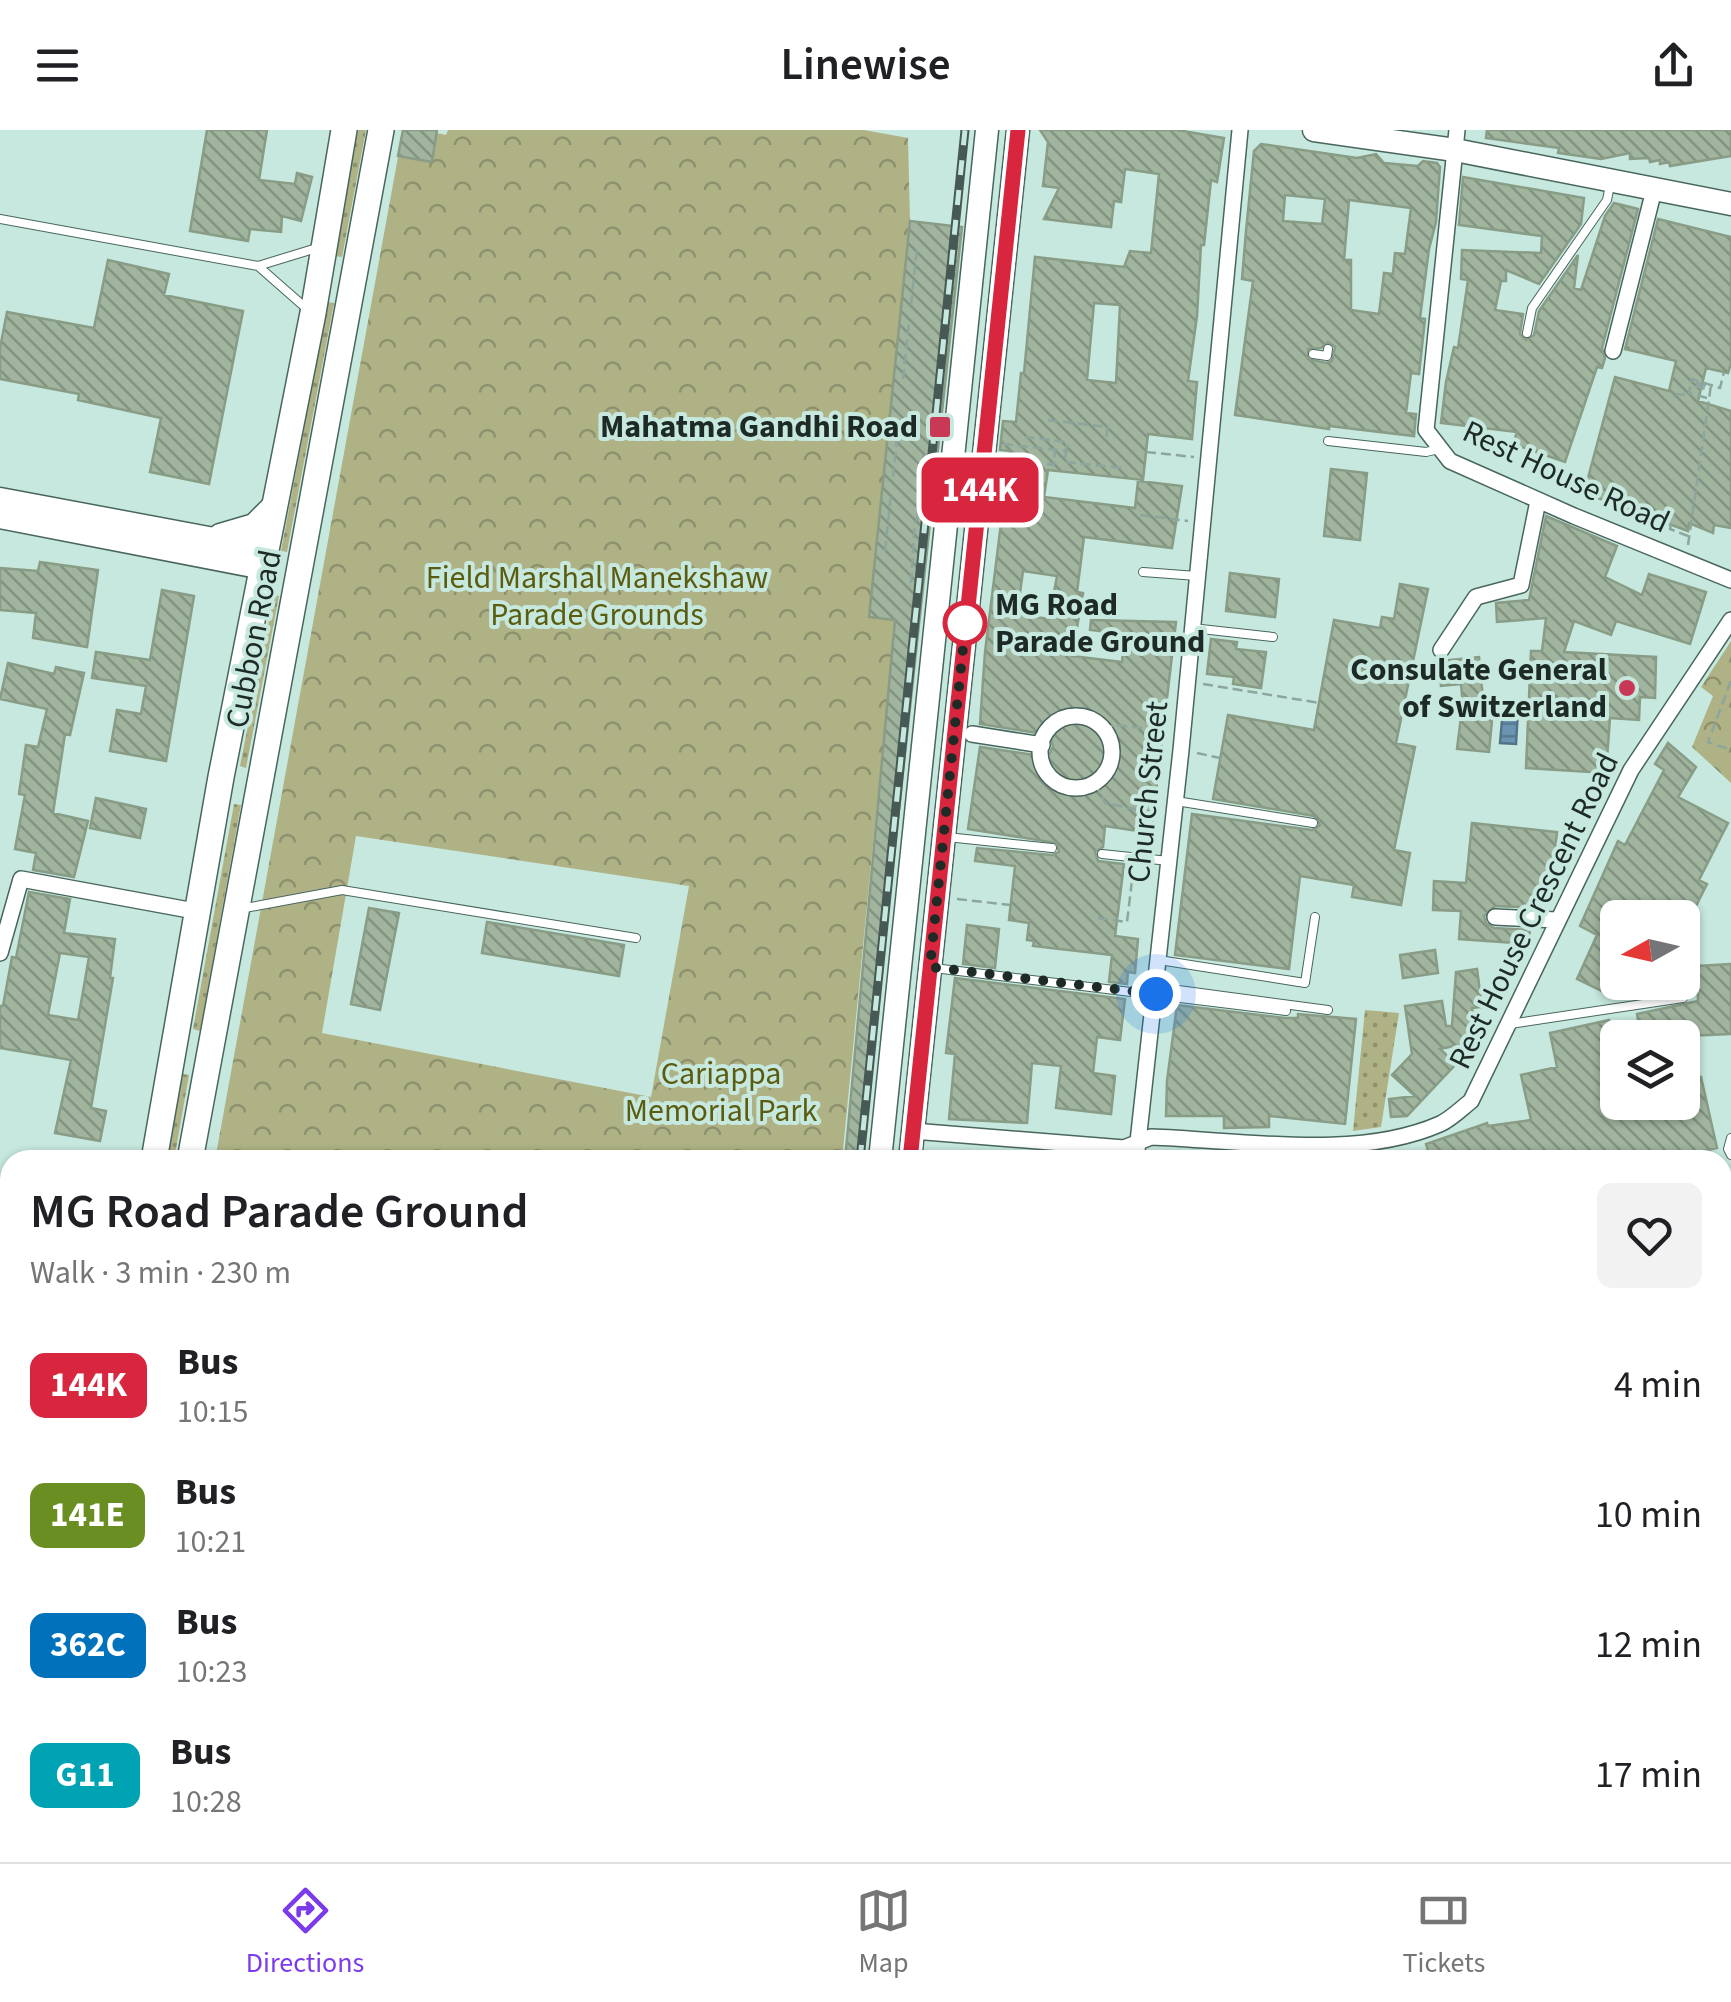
<!DOCTYPE html>
<html lang="en">
<head>
<meta charset="utf-8">
<style>
  body { margin:0; font-family:"Source Sans 3",sans-serif; background:#f2f2f2; color:#202124; height:100vh; display:flex; flex-direction:column; font-size:38px; white-space:nowrap }
  * { box-sizing:border-box; margin:0 }
  p { font-size:32px; color:#757577 }
  .icon { flex:none; width:55px; height:55px; fill:none; stroke:currentColor; stroke-width:2; stroke-linecap:round; stroke-linejoin:round }
  .map { position:relative; flex:1; overflow:hidden }
  .panel { position:absolute; left:0px; top:1020px; width:1732px; height:712px; display:flex; flex-direction:column; background:#fff; border-radius:30px 30px 0 0; box-shadow:0 2px 8px #0004 }
  .panel>* { flex:none }
  .badge { padding:0 20px; border-radius:15px; font-size:35px; line-height:65px }
  .needle { width:65px; rotate:262deg }
  .controls { position:absolute; left:1600px; top:770px; display:grid; gap:20px }
  .controls a { display:grid; place-items:center; width:100px; height:100px; border-radius:15px; background:#fff; box-shadow:0 2px 8px #0004; font-size:50px }
  .you { position:absolute; width:50px; height:50px; margin:-25px; border:8px solid #fff; border-radius:50%; background:#1a73e8; box-shadow:0 0 0 15px #1a73e833 }
  .map>.badge { position:absolute; translate:-50% -50%; box-shadow:0 0 0 5px #fff }
  .round { display:grid; place-items:center; flex:none; width:105px; height:105px; border-radius:15px; background:#f2f2f2 }
  .headline { display:flex; align-items:center; justify-content:space-between; height:170px; padding:0 30px }
  h1 { font-size:48px; font-weight:600; line-height:75px }
  ul { padding:0; list-style:none }
  li { display:flex; align-items:center; gap:30px; height:130px; padding:0 30px }
  li div { flex:1 }
  li b { display:block; font-size:38px }
  li em { font-style:normal }
  li .badge { min-width:110px; font-weight:700; text-align:center }
  header { display:flex; justify-content:space-between; align-items:center; height:130px; padding:0 30px; background:#fff; font-size:45px; font-weight:600 }
  .dock { display:flex; justify-content:space-around; align-items:center; height:140px; border-top:2px solid #e0e0e0; background:#fff; font-size:28px; color:#757577 }
  .dock a { display:grid; justify-items:center; gap:5px }
  .dock .current { color:#7c3aed }
  .map>svg:first-child { display:block }
  .grass { fill:url(#grass-dots) }
  .forest { fill:url(#forest-crowns); fill-rule:evenodd }
  .water { fill:url(#water-rules); stroke:#537487; stroke-width:2.5 }
  .building { fill:url(#building-back-hatch); stroke:#889c86; stroke-width:2.5; fill-rule:evenodd }
  .lines { fill:none; stroke-linecap:round; stroke-linejoin:round }
  .lane-casing { stroke:#48665d; stroke-width:10 }
  .street-casing { stroke:#48665d; stroke-width:18 }
  .secondary-casing { stroke:#48665d; stroke-width:25 }
  .primary-casing { stroke:#48665d; stroke-width:28 }
  .path { stroke:#8ca69e; stroke-width:2.5; stroke-dasharray:10 5; stroke-linecap:butt }
  .lane { stroke:#fff; stroke-width:8 }
  .street { stroke:#fff; stroke-width:15 }
  .secondary { stroke:#fff; stroke-width:22 }
  .primary { stroke:#fff; stroke-width:25 }
  .rail-casing { stroke:#475954; stroke-width:9 }
  .rail { stroke:#c6e8de; stroke-width:5; stroke-dasharray:15; stroke-linecap:butt }
  .line-casing { stroke:#fff; stroke-width:22 }
  .line { stroke:#d7263d; stroke-width:15 }
  .walk { stroke:#1d2a26; stroke-width:10; stroke-dasharray:0 18 }
  .poi-dot { fill:#c93955; stroke:#c6e8de; stroke-width:4 }
  .stop-dot { fill:#fff; stroke:#d7263d; stroke-width:5 }
  .labels { text-anchor:middle; dominant-baseline:central; stroke-width:8; stroke-linejoin:round; paint-order:stroke }
  .poi-label { font-size:32px; font-weight:bold; fill:#1d2a26; stroke:#c6e8de; text-anchor:end }
  .street-label { font-size:32px; fill:#1d2a26; stroke:#c6e8de }
  .park-label { font-size:32px; fill:#5b5c0f; stroke:#c6e8de }
  .stop-label { font-size:32px; font-weight:bold; fill:#1d2a26; stroke:#c6e8de; text-anchor:start }
</style>
</head>
<body>
<header><svg class="icon" aria-label="menu" viewBox="0 0 24 24"><path d="M4 6h16M4 12h16M4 18h16"/></svg>Linewise<svg class="icon" aria-label="share" viewBox="0 0 24 24"><path d="M12 15V3M7 8l5-5 5 5M5 13v7h14v-7"/></svg></header>
<div class="map">
<svg width="1731" height="1732" viewBox="0 0 1731 1732">
  <defs>
    <pattern id="grass-dots" width="8" height="8" patternUnits="userSpaceOnUse" patternTransform="scale(2.5)"><rect width="8" height="8" fill="#afb285"/><path d="M2 2h.1M6 6h.1" fill="none" stroke="#8e916d" stroke-width="1.8" stroke-linecap="round"/></pattern>
    <pattern id="forest-crowns" width="20" height="18" patternUnits="userSpaceOnUse" patternTransform="scale(2.5)"><rect width="20" height="18" fill="#afb285"/><path d="M2 6a3 3 0 1 1 6 0M12 15a3 3 0 1 1 6 0" fill="none" stroke="#8e916d"/></pattern>
    <pattern id="water-rules" width="6" height="5" patternUnits="userSpaceOnUse" patternTransform="scale(2.5)"><rect width="6" height="5" fill="#6a94b1"/><path d="M0 2.5h6" fill="none" stroke="#577990"/></pattern>
    <pattern id="building-back-hatch" width="6" height="6" patternUnits="userSpaceOnUse" patternTransform="scale(2.5)"><rect width="6" height="6" fill="#a0b49e"/><path d="M-1 5l2 2M0 0l6 6M5-1l2 2" fill="none" stroke="#829381"/></pattern>
  </defs>
  <rect width="100%" height="100%" fill="#c6e8de"/>
  <path class="grass" d="M358 0H366L342 127 334 126Z
    M328 172 334 173 287 422 281 421Z
    M274 465 279 466 246 638 240 636Z
    M234 674 241 675 200 901 193 899Z
    M1365 880 1399 883 1381 997 1353 1001Z
    M183 944 189 945 174 1030H167Z"/>
  <path class="forest" d="M448 0H864L908 8 910 91 869 486 895 490 842 1030H215L398 27 432 32 437 3 446 5ZM356 706 689 756 651 967 322 903Z
    M1731 511V653L1692 617 1713 566 1701 557Z"/>
  <path class="water" d="M1503 579 1518 580 1516 614 1500 613Z"/>
  <path class="building" d="M207 0H267L259 50 295 54 297 43 312 47 301 91 282 86 281 102 250 99 248 111 190 101Z
    M403 0H437L432 32 398 26Z
    M1040 0H1177L1224 8 1217 52 1211 50 1204 115H1201L1197 186 1188 251 1197 252 1192 309 1148 304 1143 350 1048 340 1044 367 1135 378 1138 351 1182 356 1172 418 1084 407 1077 462 1083 463 1072 526 1122 532 1125 504 1090 500 1091 490 1176 492 1151 703 1105 696 1103 717 1095 722 1098 731 1124 734 1115 806 1138 809 1135 843 1128 842 1127 854 1109 852 1112 825 1033 816 1034 811 1027 810 1029 793 1009 790 1015 736 975 731 977 718 1052 725 1059 722 1057 713 968 699 980 617 1041 626 1050 623 1053 616 1050 607 1044 604 980 594 985 522 1010 321 1000 320 1003 291 1016 292 1021 243H1024L1035 127 1124 137 1130 121 1151 123 1159 44 1125 39 1121 72 1114 71 1111 97 1044 89 1059 58 1043 56 1048 12ZM1094 173 1120 175 1116 253 1087 250ZM1023 441 1057 446 1049 489 1017 484Z
    M1487 0H1731V26L1670 36 1669 32 1660 34V30L1650 32 1649 28 1630 29V23L1601 29 1558 23 1559 18 1486 8Z
    M1261 14 1357 28 1376 24 1384 33 1418 36 1423 31 1437 33 1440 37 1436 92 1429 119 1420 188 1425 189 1419 244 1411 243 1406 283 1416 284 1414 306 1329 296V299L1235 285 1253 151 1242 149 1246 101 1254 21ZM1285 65 1325 69 1322 94 1283 91ZM1349 70 1411 78 1405 124 1395 123 1393 144 1384 143 1379 184 1351 180V130H1344ZM1328 212 1335 217 1332 231 1326 233 1308 229V219L1321 218Z
    M1463 47 1584 68 1581 94 1539 154 1506 140V151H1501L1495 180 1523 184 1520 204 1526 210 1534 205 1539 181 1578 125 1574 158 1581 160 1605 86 1614 73 1638 79 1602 218 1605 228 1602 238 1597 237 1565 332 1513 314 1517 302 1441 293 1446 252 1454 217 1458 218 1468 150 1461 149 1462 120 1541 123 1542 106 1459 95Z
    M1658 89 1731 107V233L1728 243 1706 238 1698 271 1731 281V398L1714 395 1713 403 1689 393 1688 401 1584 363 1615 247 1669 261 1676 231 1625 219Z
    M910 91 962 97 861 1030H845L895 490 869 487Z
    M108 130 169 144 164 165 243 181 209 354 150 342 161 288 78 270 79 264 0 249V218L7 182 94 198Z
    M1331 339 1367 343 1360 410 1324 406Z
    M1546 386 1617 416 1605 447 1642 465 1649 444 1706 462 1690 514 1616 491 1611 505 1574 491 1564 522 1656 527 1655 568 1640 567 1639 590 1610 588 1606 643 1526 638 1531 521H1542L1546 488 1497 492 1496 473 1529 470Z
    M40 432 98 440 87 517 33 508 36 483 0 480V438L38 441Z
    M1230 443 1279 449 1275 487 1226 481Z
    M1400 454 1428 459 1396 613 1415 617 1394 720 1410 723 1401 775 1352 767 1354 755 1300 746 1289 839 1175 825 1192 684 1312 700 1320 695 1314 686 1213 669 1228 585 1314 600 1334 490 1380 498 1382 487 1394 489Z
    M162 460 194 466 166 631 110 621 117 580 141 584 146 556 92 548 96 522 150 530Z
    M1211 509 1237 512 1236 519 1266 522 1261 558 1233 554 1234 547 1207 544Z
    M1479 527 1485 589 1492 590 1489 622 1457 619 1461 587H1464L1461 554 1441 556 1439 531Z
    M8 533 54 544 56 537 84 543 70 605 65 604 53 683 88 691 74 747 33 740 36 723 15 719 25 665 19 664 26 615 38 617 47 579 0 569Z
    M1668 613 1696 637 1678 667 1728 693 1699 750 1707 754 1690 788H1618V839L1606 863 1577 849 1597 805 1580 796 1618 711 1625 715 1664 640 1655 634Z
    M96 668 146 679 140 708 90 698Z
    M1472 693 1557 702 1551 757 1545 756 1544 778 1495 776 1484 786 1486 793 1494 798 1530 800 1528 814 1459 809 1461 781 1433 780 1434 751 1466 753Z
    M29 762 70 769 64 803 115 809 110 848H113L91 978 106 981 100 1011 55 1003 71 930 0 918V876H3L12 827 16 828ZM60 823 89 827 78 890 48 885Z
    M369 778 399 783 380 880 351 874Z
    M487 792 624 815 619 846 482 823Z
    M967 795 999 799 995 838 963 834Z
    M1435 820 1438 843 1403 848 1400 825Z
    M1731 834V904L1641 908 1637 884 1698 871 1697 836Z
    M1477 839 1482 877 1472 878 1478 911 1440 919 1456 934 1407 986 1391 987 1389 969 1415 966 1392 945 1412 924 1405 876 1442 871 1446 896H1452L1456 842Z
    M955 848 1125 869 1120 910 1097 907 1093 943 1115 946 1111 984 1056 978 1061 936 1032 933 1027 993 949 989 955 924 946 923Z
    M1177 875 1285 888H1298V884L1356 889 1345 994 1269 986V997L1224 998V986H1166L1167 951Z
    M1609 890 1618 929V972H1682V921L1690 920 1695 948 1701 947 1717 1018 1663 1030H1431L1426 1014 1487 993 1488 996 1531 990 1521 945 1557 937 1550 903Z"/>
  <g class="lines">
    <defs>
      <path id="lane" d="M0 89 258 136 320 117
        M258 136 307 179
        M1527 203 1532 178 1607 70 1610 55
        M1313 224 1327 226 1328 219
        M1328 311 1426 322 1439 319
        M1143 442 1197 446
        M1192 498 1273 507
        M1176 671 1313 693
        M947 707 1052 718
        M1102 724 1169 731
        M240 779 342 760 636 808
        M1159 830 1305 853 1315 787
        M934 838 1286 881
        M1156 857 1328 880
        M1510 894 1683 868
        M1731 1008 1728 1019 1731 1025
        M0 1130 10 1132
        M0 1192 10 1194
        M1722 1200 1731 1227
        M1722 1250 1731 1277
        M1722 1499 1731 1498
        M682 1722 693 1732
        M1569 1722 1570 1732
        M1458 1732 1459 1722"/>
      <path id="street" d="M1457 0 1426 300 1450 331 1574 386 1731 450
        M1613 221 1654 60
        M1441 520 1476 467 1521 455 1538 371
        M1040 622a36 36 0 1 1 72 0a36 36 0 1 1-72 0Z
        M972 604 1042 615
        M1495 787 1557 790
        M0 823 21 749 200 782
        M913 1001 1124 1018 1151 1007C1241 1010 1356 1031 1440 994 1451 989 1462 978 1471 971L1631 640 1731 490
        M1136 1030 1181 620 1240 0
        M1722 1193 1731 1191
        M1154 1722 1155 1732"/>
      <path id="secondary" d="M1314 0 1455 20 1731 74
        M0 369 267 419
        M0 387 263 438
        M220 405 254 395 275 374
        M880 1030 987 0
        M910 1030 1018 0
        M0 1355 10 1357
        M0 1634 10 1635
        M1722 1713 1731 1712
        M750 1722 794 1726 811 1722
        M856 1722 857 1732
        M1057 1732 1062 1722"/>
      <path id="primary" d="M154 1030 221 647 313 183 344 0
        M190 1030 381 0
        M28 1732 30 1722
        M62 1732 64 1722"/>
    </defs>
    <use href="#lane" class="lane-casing"/>
    <use href="#street" class="street-casing"/>
    <use href="#secondary" class="secondary-casing"/>
    <use href="#primary" class="primary-casing"/>
    <path class="path" d="M911 175 917 118
      M903 249 909 192
      M1696 253 1709 257
      M1695 256 1709 260
      M1675 264 1689 265
      M1707 268 1689 263 1692 249 1720 258 1724 242
      M1048 290 1108 297 1106 308H1103
      M1003 314 1066 321 1067 312 1025 307
      M1069 321H1066L1065 332 1123 338
      M1146 322 1194 327
      M1047 334 1054 335 1055 321
      M893 347 899 290
      M920 375 923 359 920 358
      M1140 385 1188 391
      M917 391 923 326 931 327
      M1671 394 1670 399 1688 406
      M1688 415 1711 255
      M885 421 891 364
      M911 453 915 391
      M1731 551 1708 612 1731 620
      M1203 554 1320 573
      M1103 599 1115 595 1166 601
      M1197 623 1220 628
      M1095 653 1105 673 1155 683
      M957 769 1010 775
      M1098 788 1127 792 1133 742
      M861 910 860 916 863 911"/>
    <use href="#lane" class="lane"/>
    <use href="#street" class="street"/>
    <use href="#secondary" class="secondary"/>
    <use href="#primary" class="primary"/>
    <defs>
      <path id="rail" d="M860 1030 965 0
        M734 1732 740 1722"/>
    </defs>
    <use href="#rail" class="rail-casing"/>
    <use href="#rail" class="rail"/>
  </g>
  <g class="lines">
    <defs>
      <path id="line" d="M910 1030 1018 0"/>
    </defs>
    <use href="#line" class="line-casing"/>
    <use href="#line" class="line"/>
    <path class="walk" d="M965 493 966 489 930 837 1156 864"/>
  </g>
  <g class="poi-dot">
    <rect x="928" y="285" width="24" height="24" rx="5"/>
    <circle cx="1627" cy="558" r="10"/>
  </g>
  <circle class="stop-dot" cx="965" cy="493" r="20"/>
  <g class="labels">
    <g class="poi-label">
      <text x="918" y="297">Mahatma Gandhi Road</text>
      <text x="1607" y="540">Consulate General<tspan x="1607" dy="37">of Switzerland</tspan></text>
    </g>
    <g class="street-label">
      <text transform="translate(1566 347) rotate(25)">Rest House Road</text>
      <text transform="translate(254 509) rotate(-79)">Cubbon Road</text>
      <text transform="translate(1148 662) rotate(-84)">Church Street</text>
      <text transform="translate(1534 781) rotate(-64)">Rest House Crescent Road</text>
    </g>
    <g class="park-label">
      <text x="597" y="448">Field Marshal Manekshaw<tspan x="597" dy="37">Parade Grounds</tspan></text>
      <text x="721" y="944">Cariappa<tspan x="721" dy="37">Memorial Park</tspan></text>
    </g>
    <g class="stop-label">
      <text x="995" y="475">MG Road<tspan x="995" dy="37">Parade Ground</tspan></text>
    </g>
  </g>
</svg>
<div class="controls">
<a><svg class="needle" viewBox="-14 -14 28 28"><path d="M0-13l5 13h-10z" fill="#e53935"/><path d="M0 13l5-13h-10z" fill="#757577"/></svg></a>
<a><svg class="icon" aria-label="layers" viewBox="0 0 24 24"><path d="M12 4l9 5-9 5-9-5zM3 14l9 5 9-5"/></svg></a>
</div>
<div class="you" style="left:1156px;top:864px"></div>
<b class="badge" style="left:980px;top:360px;background:#d7263d;color:#fff">144K</b>
<section class="panel">
<div class="headline"><div><h1>MG Road Parade Ground</h1><p>Walk · 3 min · 230 m</p></div><a class="round"><svg class="icon" aria-label="heart" viewBox="0 0 24 24"><path d="M12 20l-8-8c-3-5 5-10 8-4 3-6 11-1 8 4z"/></svg></a></div>
<ul>
<li><span class="badge" style="background:#d7263d;color:#fff">144K</span><div><b>Bus</b><p>10:15</p></div><em>4 min</em></li>
<li><span class="badge" style="background:#6b8e23;color:#fff">141E</span><div><b>Bus</b><p>10:21</p></div><em>10 min</em></li>
<li><span class="badge" style="background:#0072bc;color:#fff">362C</span><div><b>Bus</b><p>10:23</p></div><em>12 min</em></li>
<li><span class="badge" style="background:#00a3b4;color:#fff">G11</span><div><b>Bus</b><p>10:28</p></div><em>17 min</em></li>
</ul>
</section>
</div>
<nav class="dock">
<a class="current"><svg class="icon" aria-label="directions" viewBox="0 0 24 24"><path d="M12 3l9 9-9 9-9-9zM9 14v-3h6M13 9l2 2-2 2"/></svg>Directions</a>
<a><svg class="icon" aria-label="map" viewBox="0 0 24 24"><path d="M3 6l6-2 6 2 6-2v14l-6 2-6-2-6 2zM9 4v14M15 6v14"/></svg>Map</a>
<a><svg class="icon" aria-label="tickets" viewBox="0 0 24 24"><path d="M3 7h18v10H3zM15 7v10"/></svg>Tickets</a>
</nav>
</body>
</html>
